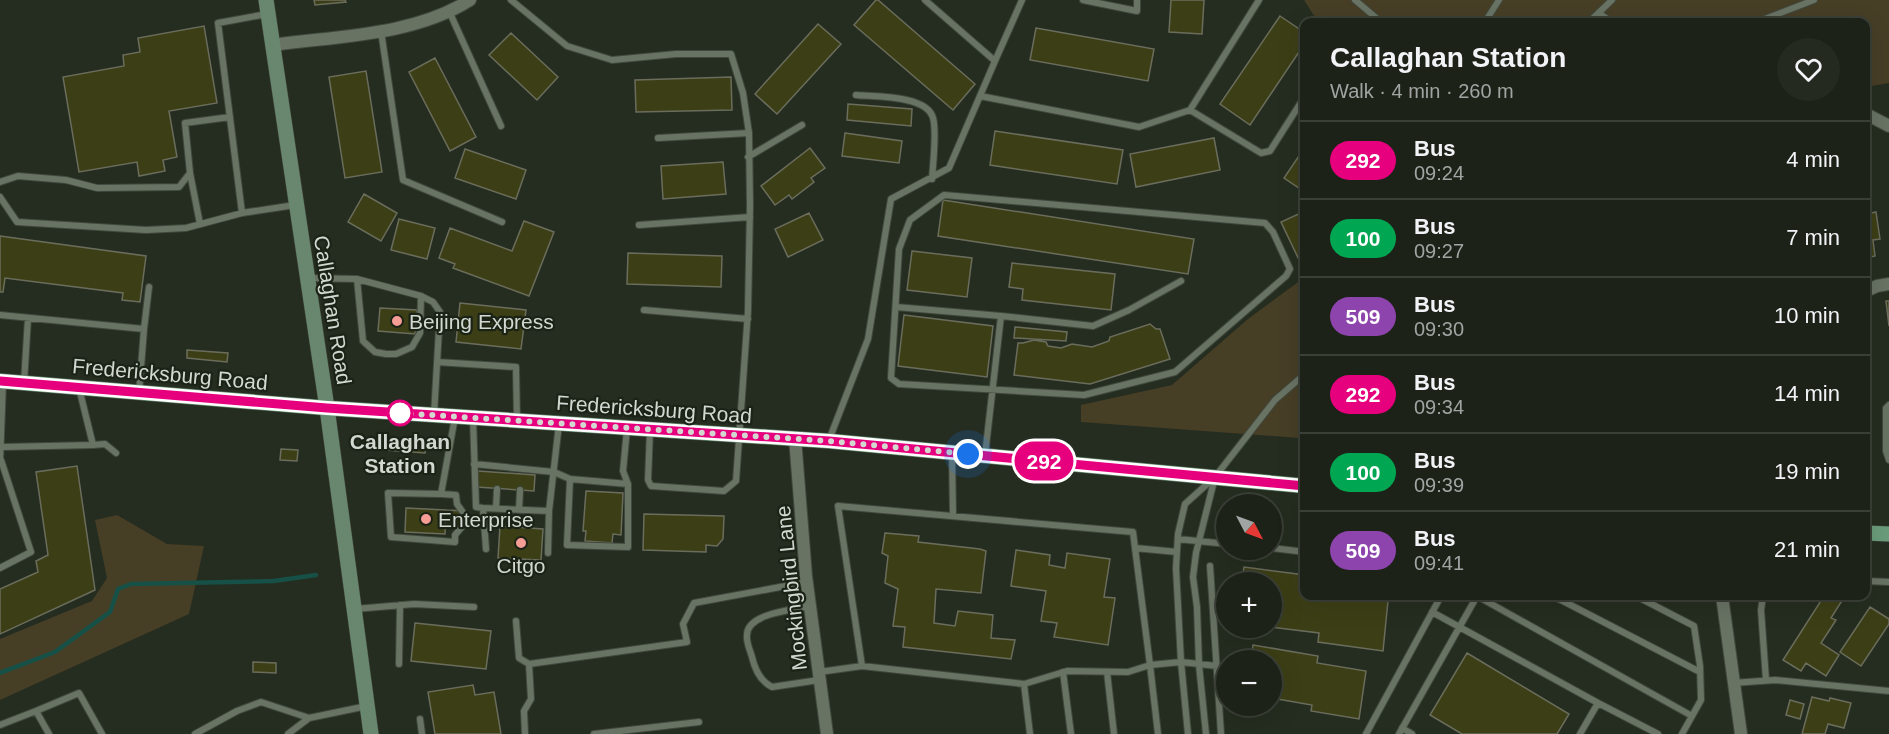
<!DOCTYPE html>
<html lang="en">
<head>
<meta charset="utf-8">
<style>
  body { margin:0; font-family:Arial,sans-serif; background:#252a21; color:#f1f3f6; height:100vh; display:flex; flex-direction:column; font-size:22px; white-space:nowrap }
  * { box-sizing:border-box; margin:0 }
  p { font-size:20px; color:#a0a4a2 }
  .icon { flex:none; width:33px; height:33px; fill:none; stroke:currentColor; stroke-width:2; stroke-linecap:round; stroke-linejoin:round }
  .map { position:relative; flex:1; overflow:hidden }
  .drawer { position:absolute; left:1300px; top:18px; width:570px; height:582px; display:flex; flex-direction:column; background:#1c2218; border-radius:12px; box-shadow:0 6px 24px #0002,0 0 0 2px #3a3f37 }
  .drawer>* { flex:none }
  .badge { padding:0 12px; border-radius:20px; font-size:21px; line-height:39px }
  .needle { width:39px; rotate:131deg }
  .buttons { position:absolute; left:1216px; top:494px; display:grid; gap:12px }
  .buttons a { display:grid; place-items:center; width:66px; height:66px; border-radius:50%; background:#1c2218; box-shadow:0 6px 24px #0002,0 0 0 2px #3a3f37; font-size:30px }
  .you { position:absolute; width:30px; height:30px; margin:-15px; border:4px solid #fff; border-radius:50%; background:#1a73e8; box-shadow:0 0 0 9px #1a73e833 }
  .map>.badge { position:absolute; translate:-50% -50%; box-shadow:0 0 0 3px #fff }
  .round { display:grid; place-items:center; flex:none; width:63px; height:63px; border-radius:32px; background:#252a21 }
  .headline { display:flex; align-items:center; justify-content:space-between; height:102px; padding:0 30px }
  h1 { font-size:28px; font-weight:600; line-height:45px }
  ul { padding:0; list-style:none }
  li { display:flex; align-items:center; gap:18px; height:78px; padding:0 30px; border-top:2px solid #3a3f37 }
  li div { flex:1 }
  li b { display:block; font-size:22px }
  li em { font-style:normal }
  li .badge { min-width:66px; font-weight:700; text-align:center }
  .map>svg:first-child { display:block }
  .green { fill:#473e26 }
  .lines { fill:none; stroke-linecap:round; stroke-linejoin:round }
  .stream { stroke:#165046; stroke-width:4.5 }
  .building { fill:#3c3f15; stroke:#6b6d5c; stroke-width:1.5 }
  .service-casing { stroke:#41483d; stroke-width:8 }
  .minor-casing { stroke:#41483d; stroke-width:14 }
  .secondary-casing { stroke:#41483d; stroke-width:16 }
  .primary-casing { stroke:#41483d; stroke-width:16 }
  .service { stroke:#697364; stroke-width:6 }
  .minor { stroke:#697364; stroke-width:12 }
  .secondary { stroke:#69876f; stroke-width:15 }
  .primary { stroke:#6a9c7b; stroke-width:15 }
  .line-casing { stroke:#fff; stroke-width:14 }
  .line { stroke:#e6007e; stroke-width:9 }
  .walk { stroke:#d2d8d0; stroke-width:6; stroke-dasharray:0 10.8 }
  .poi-dot { fill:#f59c95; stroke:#1b2317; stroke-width:2 }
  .stop-dot { fill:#fff; stroke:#e6007e; stroke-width:3 }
  .labels { text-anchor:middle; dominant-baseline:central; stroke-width:4.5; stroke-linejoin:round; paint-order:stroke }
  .street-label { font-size:21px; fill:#d2d8d0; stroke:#1b2317 }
  .poi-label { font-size:21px; fill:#d2d8d0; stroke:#1b2317; text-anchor:start }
  .stop-label { font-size:21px; font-weight:bold; fill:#d2d8d0; stroke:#1b2317 }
</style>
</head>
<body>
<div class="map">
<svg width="1889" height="734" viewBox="0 0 1889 734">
  <rect width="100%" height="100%" fill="#252d20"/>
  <path class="green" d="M1304 0H1889V83L1866 87V22H1318Z
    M1305 277V433L1299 438 1081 422V405L1172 385 1248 319Z
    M117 515 167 544 204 546 189 614 0 700V639L92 601 107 578 95 520Z"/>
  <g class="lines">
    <path class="stream" d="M0 673 55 652 110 612 118 589 131 584 274 581 316 575"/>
  </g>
  <path class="building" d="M314 0H345L346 2 315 5Z
    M876 0H878L975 84 953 110 854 25Z
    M1171 0H1204L1202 34 1169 32Z
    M1280 16 1305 33V43L1250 125 1220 104Z
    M818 24 841 44 777 114 755 94Z
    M204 26 217 103 169 111 177 157 163 160 165 171 139 176 137 162 79 172 63 77 124 66 123 55 140 52 138 38Z
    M1036 28 1154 49 1148 81 1030 60Z
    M511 33 558 77 537 100 489 55Z
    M435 58 476 137 450 151 409 72Z
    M366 71 382 172 345 178 329 77Z
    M731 77 732 110 636 112 635 80Z
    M848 104 912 109 911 126 847 120Z
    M995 131 1123 150 1117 184 990 165Z
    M845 133 902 141 899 163 842 156Z
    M1214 138 1220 170 1136 187 1130 154Z
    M1305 147V192L1284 178Z
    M810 148 825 168 811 178 814 182 792 199 789 195 775 205 761 186Z
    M465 149 526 170 516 199 455 178Z
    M723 162 726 194 663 199 661 166Z
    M364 194 397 213 381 241 348 222Z
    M943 200 1194 239 1188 274 938 236Z
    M1305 211V262L1301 264 1281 222Z
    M1876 212 1880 239 1873 240 1875 256 1866 258V214Z
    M809 213 823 240 788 257 775 229Z
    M399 219 435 228 427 259 391 250Z
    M524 221 554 232 529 296 453 268 455 264 439 258 450 228 512 251Z
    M0 236 146 256 140 302 122 300 123 293 5 278 3 292H0Z
    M912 251 972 258 967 297 907 290Z
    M628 253 722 256 721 287 627 284Z
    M1012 263 1115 274 1111 310 1022 300 1023 289 1009 287Z
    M1886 301H1889V326Z
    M460 303 526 310 521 349 456 342Z
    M380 308 417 310 415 334 378 331Z
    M904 315 993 326 987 377 898 366Z
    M1150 324 1156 329H1160L1170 359 1090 384 1014 375 1018 343H1023L1034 340 1046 342 1048 346 1061 348 1072 344 1092 347 1109 341 1110 337Z
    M1015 327 1067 332 1066 341 1014 338Z
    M187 350 228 353 227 362 187 358Z
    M386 441 425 444V453L385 450Z
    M281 449 298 450 297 461 280 460Z
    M77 466 95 590 0 634V589L38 572 36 561 48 555 36 472Z
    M478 471 535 475 534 491 477 487Z
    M586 491 623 493 621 535 613 534 612 543 585 541 586 531H583Z
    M406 508 446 510 445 534 405 532Z
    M446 510 465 511 463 529 445 527Z
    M644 514 724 516 723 539 717 546 706 545V552L643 550Z
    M500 526 543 529 541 560 498 558Z
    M885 533 919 536 918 542 980 549 986 551 981 593 936 589 934 623 955 626 958 611 993 615 991 638 1015 640 1011 659 903 647 905 627 893 626 898 589 885 583 888 556 882 553Z
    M1016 550 1050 555 1049 565 1065 568 1067 553 1110 559 1104 597 1115 598 1108 645 1054 637 1057 623 1041 621 1046 591 1011 586Z
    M1244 567 1305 575V596H1348L1388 601 1383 651 1318 642 1319 633 1270 627H1272V582H1242Z
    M1824 596H1838L1843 599 1831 618 1836 620 1821 643 1839 655 1826 676 1806 663 1801 671 1783 660Z
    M1870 607 1889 619V624L1861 666 1840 652Z
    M415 623 491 631 486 669 411 661Z
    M1253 645 1318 656 1317 663 1366 671 1359 719 1311 711 1312 705 1272 698V660H1251Z
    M1467 653 1569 714 1557 734H1462L1430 715Z
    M253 662 276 663V673L253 672Z
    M473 685 475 695 494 692 501 734H435L428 692Z
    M1812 697 1829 701 1830 698 1851 703 1844 728 1828 724 1825 734H1802Z
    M1790 700 1804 704 1800 719 1786 715Z"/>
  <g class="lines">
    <defs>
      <path id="service" d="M511 0 567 46 612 60 676 54H731L743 93 749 133 750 206 748 311 736 481 724 491 651 486 648 480 650 430
        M1083 0 1137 11V0
        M1355 0 1381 22
        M449 11 501 126
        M1599 13 1611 22
        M1485 22 1499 0
        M1589 22 1612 0
        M1757 22 1814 0
        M381 31 403 180 502 222
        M995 61 1022 0
        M856 95C875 97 927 95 933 118 937 131 933 163 932 179
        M980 96 1139 127 1190 110 1259 0
        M1190 110 1261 153 1270 151 1305 96
        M658 138 749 133
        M748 157 802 125
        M190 173 200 224
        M0 182 18 176 66 180 97 188 179 187 190 173 185 123 230 117
        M944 195 1265 223 1273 232 1290 269 1286 276 1175 372 1084 395 899 384 891 378 899 249 910 220Z
        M0 197 17 222 146 230 186 228 242 213 295 205
        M242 213 218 23 267 14
        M639 225 750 217
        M308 278 357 279 421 296 433 302 440 312 434 415
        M357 279 363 341 375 352 386 354H396L412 347 420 333 421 296
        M896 307 1001 316 985 455
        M644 310 748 319
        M0 315 144 329 139 393
        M1001 316 1093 326 1129 310 1181 281
        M144 329 149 287
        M437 362 516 367 517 420
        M24 383 28 318
        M79 388 93 445 105 444 116 453
        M1889 405 1886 408V451L1889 460
        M455 417 441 494 388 493 391 537 455 542V535L461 528
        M473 418 476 507 483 508 549 511 559 424
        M627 429 623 471 628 484 570 479 567 545 628 547V484
        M829 440 868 339 891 199 949 168 995 61 925 0
        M2 447 93 445
        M952 453 953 515
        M0 462 3 382
        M474 464 554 472 570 479
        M441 494 456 495 457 504 462 511
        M483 508 486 549
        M496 508 497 489
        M519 510 520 490
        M1178 539 1227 544
        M1135 548 1150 665 1181 662 1217 666
        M1272 548 1305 552
        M548 553 549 511
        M1210 566 1221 734
        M0 568 31 552 1 460
        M1866 581 1889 582
        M1477 596 1692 716
        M1551 596 1561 600 1564 596
        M1636 596 1694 626 1700 666 1701 700 1682 734
        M1763 596 1761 610 1766 680
        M1561 600 1700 672
        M810 606C794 610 747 613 747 635 746 642 750 650 752 657 755 670 760 681 772 687L819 680
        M355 609 414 604 474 607
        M1432 612 1598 703
        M516 621 519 658 529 664
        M399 664 400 605
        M819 672 862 666
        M1063 672 1071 734
        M1107 672 1114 734
        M1733 683 1775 680 1889 691
        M1024 684 1030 734
        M36 711 79 693 102 734
        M420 719 422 734
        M0 725 36 711 49 734
        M1402 728 1412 734
        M195 734 237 711 261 702 309 718
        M288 734 309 718 367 706
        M525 734 524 711 531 699 529 664 687 642 683 624 694 603 807 582
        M594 734 699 722
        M1158 734 1150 665 1128 672 1067 671 1024 684 862 666 838 506 1133 532 1135 548 1177 552
        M1188 734 1181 662 1176 568 1178 534 1185 504 1215 477 1275 400 1305 374
        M1206 734 1199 665 1197 607 1193 577 1196 553 1215 477
        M1366 734 1441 596
        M1399 734 1477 596
        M1580 734 1598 703 1658 734"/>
      <path id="minor" d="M272 45C337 36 413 36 470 0
        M1866 114 1889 126
        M1866 291 1877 286 1889 284
        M795 438 806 576 827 734
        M1722 596 1741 734"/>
      <path id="secondary" d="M266 0 327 408 371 734"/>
      <path id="primary" d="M0 381 327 408 829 441 1305 486
        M1866 533 1889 534"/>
    </defs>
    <use href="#service" class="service-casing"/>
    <use href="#minor" class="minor-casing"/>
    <use href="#secondary" class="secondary-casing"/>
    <use href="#primary" class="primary-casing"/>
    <use href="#service" class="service"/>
    <use href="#minor" class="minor"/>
    <use href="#secondary" class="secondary"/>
    <use href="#primary" class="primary"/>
  </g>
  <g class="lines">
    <defs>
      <path id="line" d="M0 381 327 408 829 441 1305 486"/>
    </defs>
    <use href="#line" class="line-casing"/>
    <use href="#line" class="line"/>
    <path class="walk" d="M400 413 829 441 968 454"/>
  </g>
  <g class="poi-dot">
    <circle cx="397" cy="321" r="6"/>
    <circle cx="426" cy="519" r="6"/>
    <circle cx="521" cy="543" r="6"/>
  </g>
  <circle class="stop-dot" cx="400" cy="413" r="12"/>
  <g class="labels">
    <g class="street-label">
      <text transform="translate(333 310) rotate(81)">Callaghan Road</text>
      <text transform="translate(170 374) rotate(5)">Fredericksburg Road</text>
      <text transform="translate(654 409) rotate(4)">Fredericksburg Road</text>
      <text transform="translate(791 588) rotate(-96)">Mockingbird Lane</text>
    </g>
    <g class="poi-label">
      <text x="409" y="321">Beijing Express</text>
      <text x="438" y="519">Enterprise</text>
      <text x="521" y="565" text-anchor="middle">Citgo</text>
    </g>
    <g class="stop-label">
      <text x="400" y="441">Callaghan<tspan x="400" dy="24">Station</tspan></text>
    </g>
  </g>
</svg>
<div class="buttons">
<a><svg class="needle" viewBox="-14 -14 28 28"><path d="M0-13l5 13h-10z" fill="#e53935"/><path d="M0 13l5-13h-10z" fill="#a0a4a2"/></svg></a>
<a>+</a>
<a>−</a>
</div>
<div class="you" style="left:968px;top:454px"></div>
<b class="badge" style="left:1044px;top:461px;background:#e6007e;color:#fff">292</b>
<section class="drawer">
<div class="headline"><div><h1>Callaghan Station</h1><p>Walk · 4 min · 260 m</p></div><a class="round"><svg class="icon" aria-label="heart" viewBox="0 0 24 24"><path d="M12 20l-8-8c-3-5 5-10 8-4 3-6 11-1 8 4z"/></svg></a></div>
<ul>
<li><span class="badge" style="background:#e6007e;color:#fff">292</span><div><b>Bus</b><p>09:24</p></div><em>4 min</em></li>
<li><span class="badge" style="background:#00a651;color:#fff">100</span><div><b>Bus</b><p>09:27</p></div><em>7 min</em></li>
<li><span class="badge" style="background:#8e44ad;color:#fff">509</span><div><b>Bus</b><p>09:30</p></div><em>10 min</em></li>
<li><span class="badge" style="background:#e6007e;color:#fff">292</span><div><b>Bus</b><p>09:34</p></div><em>14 min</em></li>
<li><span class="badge" style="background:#00a651;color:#fff">100</span><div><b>Bus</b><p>09:39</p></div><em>19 min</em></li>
<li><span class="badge" style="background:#8e44ad;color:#fff">509</span><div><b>Bus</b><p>09:41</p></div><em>21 min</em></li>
</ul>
</section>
</div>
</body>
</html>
